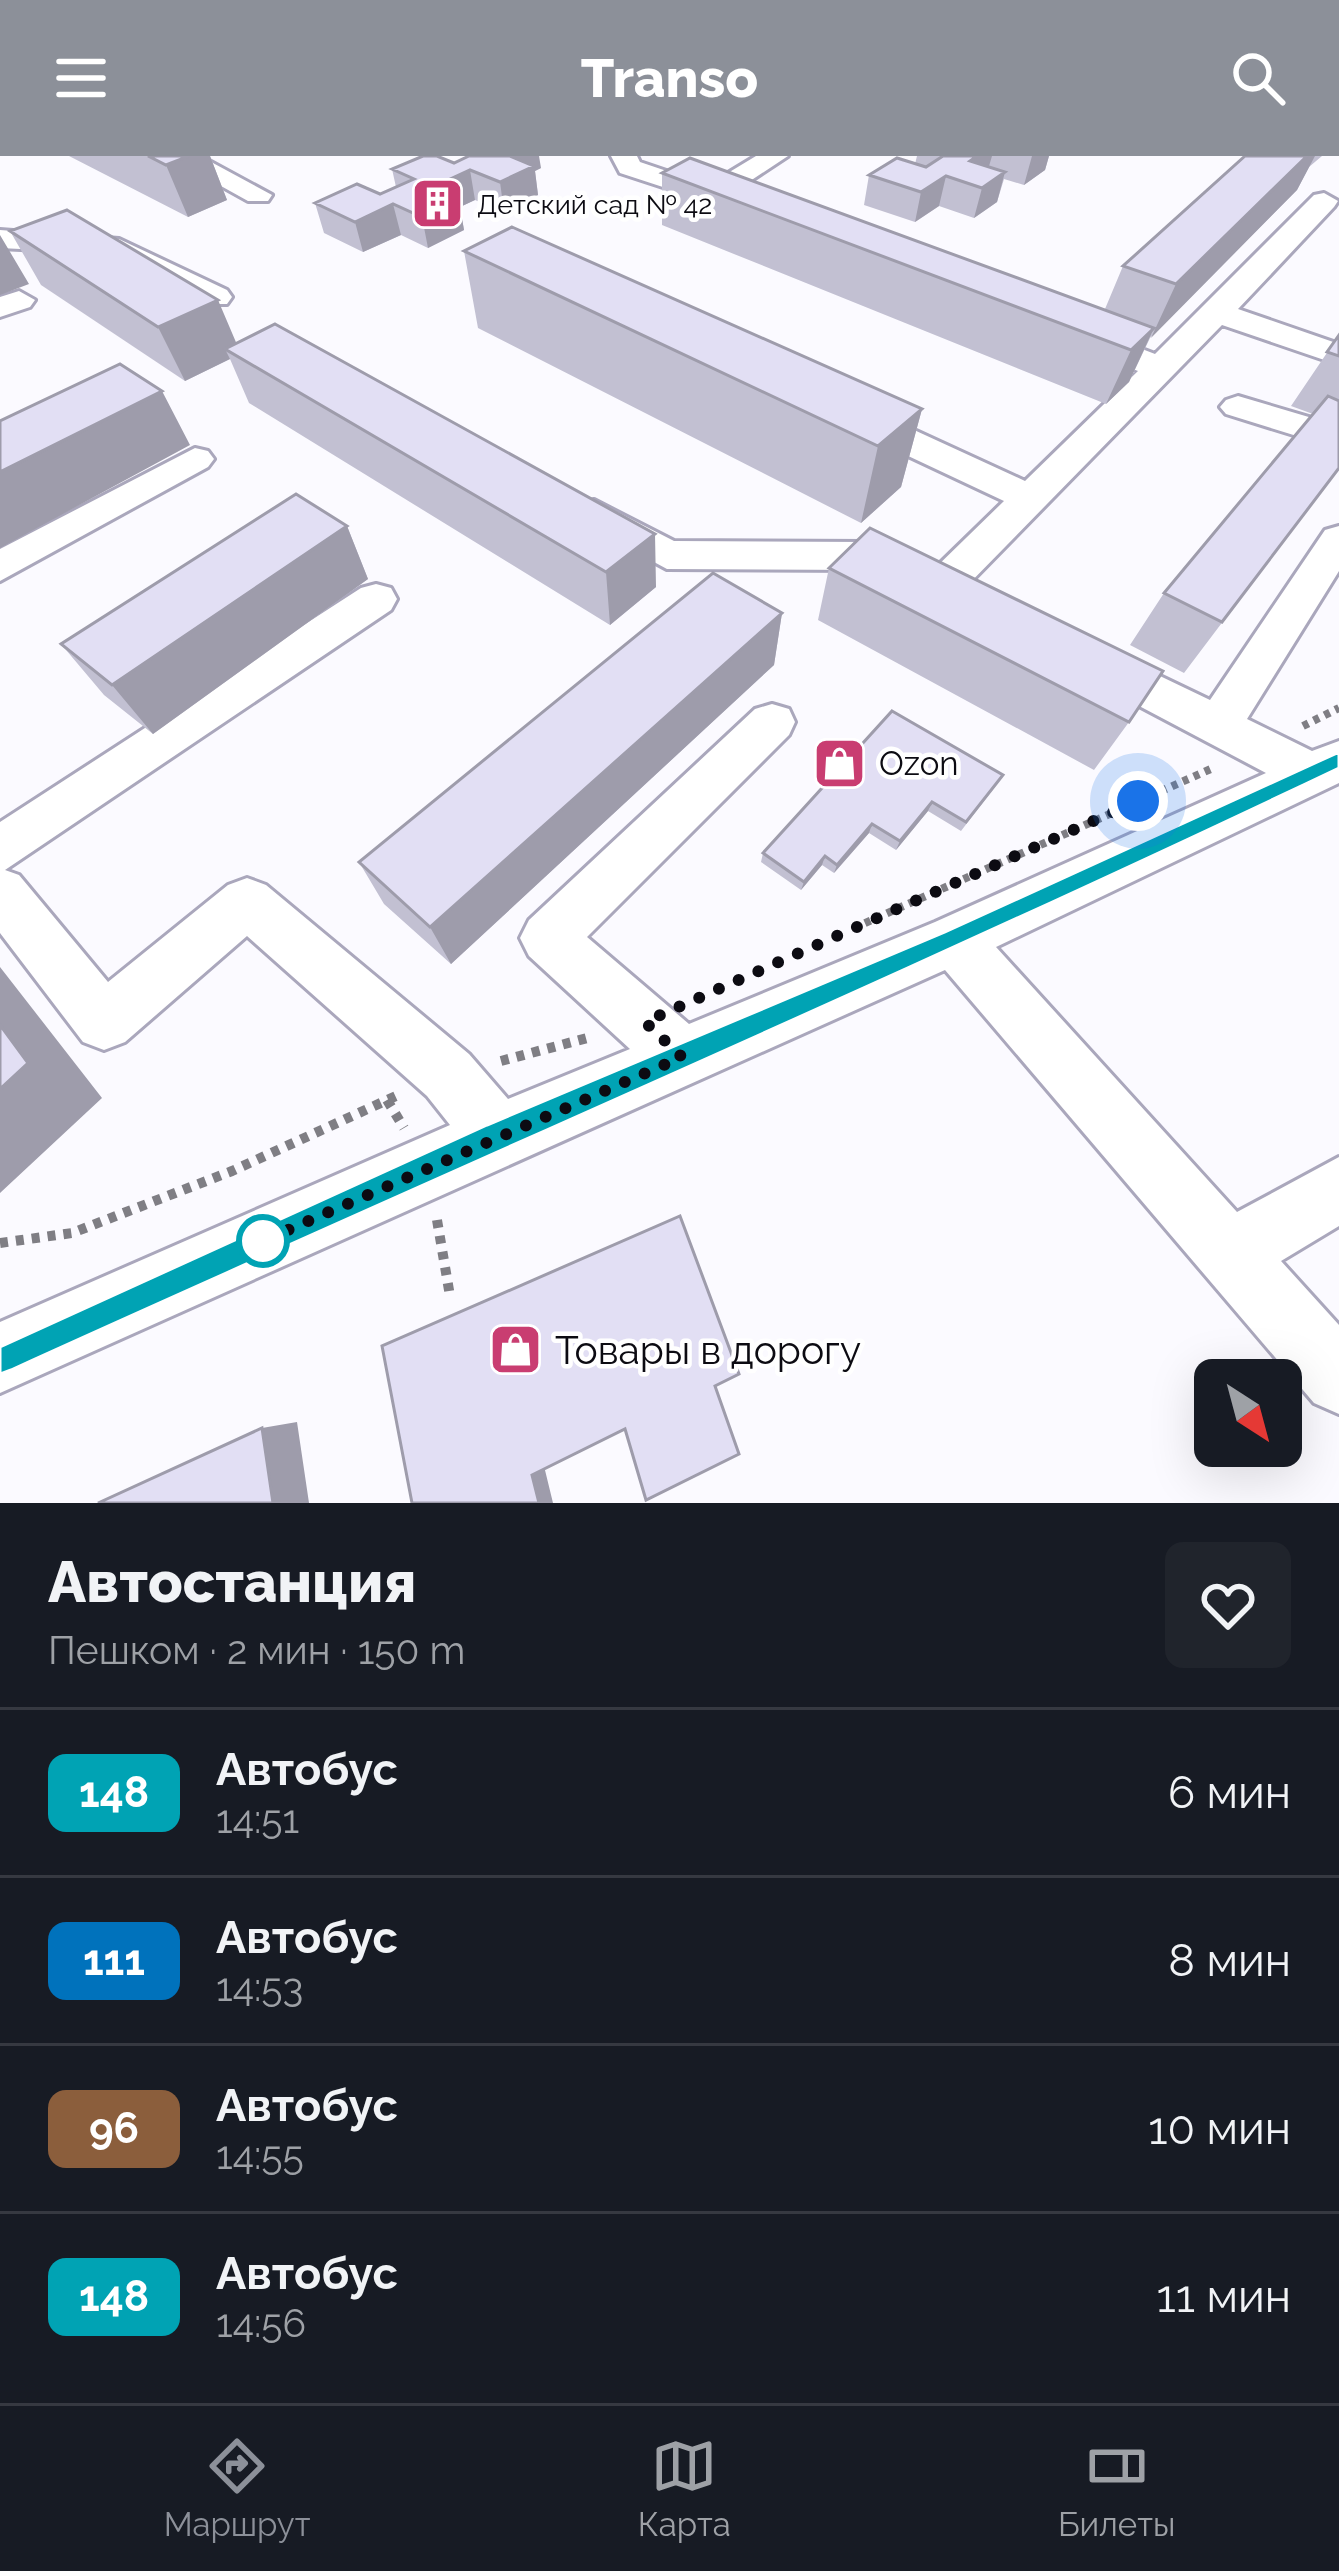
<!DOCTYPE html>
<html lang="ru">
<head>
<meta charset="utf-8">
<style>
  body { margin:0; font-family:Raleway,sans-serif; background:#20242c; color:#f1f3f6; height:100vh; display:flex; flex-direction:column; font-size:45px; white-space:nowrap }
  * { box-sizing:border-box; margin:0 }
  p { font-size:39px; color:#9ea1a6 }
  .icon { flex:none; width:66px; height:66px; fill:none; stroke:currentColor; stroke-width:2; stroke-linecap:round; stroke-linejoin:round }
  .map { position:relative; height:1347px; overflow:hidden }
  .details { display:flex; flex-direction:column; background:#171b24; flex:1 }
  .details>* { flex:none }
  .badge { padding:0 24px; border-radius:18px; font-size:42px; line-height:78px }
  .needle { width:78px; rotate:144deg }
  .buttons { position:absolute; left:1194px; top:1203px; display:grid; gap:24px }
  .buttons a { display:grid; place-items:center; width:108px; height:108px; border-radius:18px; background:#171b24; box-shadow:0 12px 48px #0002; font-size:60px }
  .you { position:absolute; width:60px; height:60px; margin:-30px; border:9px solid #fff; border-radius:50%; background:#1a73e8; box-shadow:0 0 0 18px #1a73e833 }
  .map>.badge { position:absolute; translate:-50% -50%; box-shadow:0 0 0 6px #fff }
  .round { display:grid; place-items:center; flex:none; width:126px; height:126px; border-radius:18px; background:#20242c }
  .overview { display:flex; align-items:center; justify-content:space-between; height:204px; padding:0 48px }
  h1 { font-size:57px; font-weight:800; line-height:90px }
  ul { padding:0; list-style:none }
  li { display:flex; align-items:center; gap:36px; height:168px; padding:0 48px; border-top:3px solid #363941 }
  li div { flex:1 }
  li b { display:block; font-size:45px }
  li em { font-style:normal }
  li .badge { min-width:132px; font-weight:700; text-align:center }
  header { display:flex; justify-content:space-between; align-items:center; height:156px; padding:0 48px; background:#8c9099; color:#fff; font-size:54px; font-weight:800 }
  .tabs { display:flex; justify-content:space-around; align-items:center; height:168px; border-top:3px solid #363941; background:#171b24; font-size:33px; color:#9ea1a6 }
  .tabs a { display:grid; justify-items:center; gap:6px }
  .tabs .on { color:#8c9099 }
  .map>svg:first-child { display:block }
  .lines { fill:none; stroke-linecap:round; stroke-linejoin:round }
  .minor-casing { stroke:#aaa7bc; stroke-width:6 }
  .path-far1 { stroke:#7f7e84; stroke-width:8; stroke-dasharray:6 6; stroke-linecap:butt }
  .path { stroke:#7f7e84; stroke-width:10; stroke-dasharray:8 8; stroke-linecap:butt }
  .minor { fill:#fff; fill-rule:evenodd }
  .wall { fill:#c2c0d2 }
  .shaded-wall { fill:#9e9cab }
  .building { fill:#e2dff4; stroke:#9e9cab; stroke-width:3 }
  .line { fill:#00a3b4; stroke:#fff; stroke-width:3 }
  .walk { stroke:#0c0b12; stroke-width:12; stroke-dasharray:0 21.6 }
  .stop-dot { fill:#fff; stroke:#00a3b4; stroke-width:6 }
  .labels { text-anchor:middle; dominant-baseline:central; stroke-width:9; stroke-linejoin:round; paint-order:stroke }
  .far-poi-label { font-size:27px; fill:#0c0b12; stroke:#fff; text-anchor:start }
  .poi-label { font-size:33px; fill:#0c0b12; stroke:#fff; text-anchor:start }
  .near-poi-label { font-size:39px; fill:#0c0b12; stroke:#fff; text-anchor:start }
</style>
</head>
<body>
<header><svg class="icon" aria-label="menu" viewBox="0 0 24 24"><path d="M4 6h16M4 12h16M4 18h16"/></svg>Transo<svg class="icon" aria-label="search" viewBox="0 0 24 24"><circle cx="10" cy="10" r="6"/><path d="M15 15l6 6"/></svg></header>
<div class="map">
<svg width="1339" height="1347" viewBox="0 0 1339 1347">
  <rect width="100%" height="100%" fill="#fbfaff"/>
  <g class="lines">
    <defs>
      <path id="minor" d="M167 0H200L272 39 268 45H248Z
        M611 0H637L640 6 708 29 756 0H788L732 37 738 43 724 51 620 17Z
        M1324 37 1338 45 1334 51 1238 153 1339 188V209L1222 169 959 438 944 443 929 438 923 428 929 418 1004 345 838 267 833 259 838 251H864L1025 325 1138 215 1066 187 1062 180 1066 173H1090L1155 198 1314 39Z
        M0 74 119 83 227 134 232 141 227 148H205L103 97 0 92Z
        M19 135 35 144 30 151 0 161V141Z
        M1238 240 1339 270V293L1226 258 1220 251 1226 244Z
        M195 292 208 295 214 303 208 311 0 425V393Z
        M594 344 674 385 866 386 919 404 925 414 919 424 904 428 862 414 667 413 580 366 574 357 580 348Z
        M1339 370V415L1247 563 1312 595 1339 585V627L996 791 1237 1056 1339 1001V1070L1281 1105 1339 1169V1258L1314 1247 945 814 0 1237V1166L450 969 427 940 247 780 125 886 104 894 83 886 0 777V666L361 432 376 428 391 432 397 443 391 454 5 714 19 719 108 826 228 729 247 722 266 729 469 898 508 943 630 893 529 800 520 782 529 764 755 553 772 548 789 553 795 566 789 579 587 781 689 868 935 766 1266 617 1073 515 1067 503 1073 491 1089 486 1210 544 1325 374Z"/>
    </defs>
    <use href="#minor" class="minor-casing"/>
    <path class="path-far1" d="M1303 570 1339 552
      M854 772 1213 612"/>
    <path class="path" d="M501 905 591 881
      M387 944 404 972
      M437 1064 450 1140
      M0 1087 72 1077 232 1015 396 940"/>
    <use href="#minor" class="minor"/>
  </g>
  <path class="wall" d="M69 0H210L227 44 188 61Z
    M917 0H1049L1045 14 1024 29 1004 23 997 46 974 62 939 50 915 66 864 49 869 19 915 8Z
    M1245 0H1322L1309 11 1297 34 1150 182 1129 226 1106 248 662 69V17L1105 153 1123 110Z
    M454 7 541 12 535 15 538 39 504 56 475 44 460 51 464 74 428 92 401 79 363 96 324 77 315 47 380 38 396 31 392 13Z
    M10 75 236 187 656 431 610 469 249 247 230 203 185 225 41 129Z
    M464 95 922 253 901 331 861 367 478 172Z
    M1339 179V312L1184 517 1130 489 1164 437 1313 258 1291 250Z
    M347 370 368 423 153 578 104 539 61 488Z
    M829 412 1129 566 1094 614 818 464Z
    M782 457 774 509 451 808 384 748 359 706Z
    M892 555 997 628 961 675 928 655 896 694 869 677 834 717 822 709 801 734 761 706 763 697Z"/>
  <path class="shaded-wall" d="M189 0H210L227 44 188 61 166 9Z
    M505 0H539L541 12 535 15 538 39 504 56 500 26Z
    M977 0H992L987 17 970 5Z
    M1032 0H1049L1045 14 1024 29Z
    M1307 0H1315L1297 34 1151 182 1176 128Z
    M470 14 475 44 460 51 464 74 428 92 422 61 431 32Z
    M1005 16 997 46 974 62 982 32Z
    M946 20 939 50 915 66 921 36Z
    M393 48 401 79 363 96 355 66Z
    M0 79 29 128 0 139Z
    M218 144 241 198 225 193 230 203 185 225 158 171Z
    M1154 172 1129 226 1106 248 1131 194Z
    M162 235 190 289 0 392V316Z
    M922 253 901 331 861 367 878 290Z
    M347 370 368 423 153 578 112 529Z
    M655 378 656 431 610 469 606 416Z
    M782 457 774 509 451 808 430 771Z
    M932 646 928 655 896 694 900 685Z
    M872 668 869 677 834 717 837 709Z
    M825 700 822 709 801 734 804 726Z
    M0 811 102 942 0 1037Z
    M297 1266 309 1347H273L262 1272Z
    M544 1310 553 1347H539L532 1319Z"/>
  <path class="building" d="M148 0H189L166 9Z
    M423 0H437L454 7 469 0H510L534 10 500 26 470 14 431 32 459 44 422 61 393 48 355 66 315 47 357 28 380 38 414 23 392 13Z
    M943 0H977L970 5 1005 16 982 32 946 20 921 36 869 19 897 2 926 11Z
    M1245 0H1307L1176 128 1123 110Z
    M690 2 1154 172 1131 194 662 17Z
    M67 54 218 144 158 171 10 75Z
    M512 71 922 253 878 290 464 95Z
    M275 168 655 378 606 416 225 193Z
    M1339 179V200L1327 196Z
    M120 208 162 235 0 316V265Z
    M1328 240 1339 245V312L1222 466 1164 437Z
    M296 338 347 370 112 529 61 488Z
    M870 372 1163 515 1129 566 829 412Z
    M713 417 782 457 430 771 359 706Z
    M892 555 1003 619 966 666 932 646 900 685 872 668 837 709 825 700 804 726 763 697Z
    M0 869 28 907 0 933Z
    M680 1060 739 1218 715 1230 739 1298 646 1344 625 1273 532 1319 539 1347H412L382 1190Z
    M262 1272 273 1347H98Z"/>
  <path class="line" d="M1339 596V612C905 819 456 1012 11 1214L0 1218V1191L487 969 945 776Z"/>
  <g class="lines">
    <path class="walk" d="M263 1085 256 1088 682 901 645 866 1138 645"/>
  </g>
  <defs>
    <symbol id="building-square" viewBox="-11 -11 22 22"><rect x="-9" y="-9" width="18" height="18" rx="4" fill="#c93d71" stroke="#fff"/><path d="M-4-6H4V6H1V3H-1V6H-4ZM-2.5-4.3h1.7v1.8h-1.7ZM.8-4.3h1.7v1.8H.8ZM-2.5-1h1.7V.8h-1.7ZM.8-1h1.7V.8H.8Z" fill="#fff"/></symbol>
    <symbol id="shop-square" viewBox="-11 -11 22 22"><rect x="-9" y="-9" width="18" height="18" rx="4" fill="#c93d71" stroke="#fff"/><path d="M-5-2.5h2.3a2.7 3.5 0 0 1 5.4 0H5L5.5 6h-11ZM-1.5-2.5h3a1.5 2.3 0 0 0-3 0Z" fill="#fff"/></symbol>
  </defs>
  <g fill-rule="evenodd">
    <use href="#building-square" x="408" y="18" width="59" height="59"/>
    <use href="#shop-square" x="810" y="578" width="59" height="59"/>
    <use href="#shop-square" x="486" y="1164" width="59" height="59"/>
  </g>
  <circle class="stop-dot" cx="263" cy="1085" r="24"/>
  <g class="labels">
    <g class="far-poi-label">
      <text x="477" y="48">Детский сад № 42</text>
    </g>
    <g class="poi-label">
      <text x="879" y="607">Ozon</text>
    </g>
    <g class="near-poi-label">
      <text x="555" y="1194">Товары в дорогу</text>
    </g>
  </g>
</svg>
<div class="buttons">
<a><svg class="needle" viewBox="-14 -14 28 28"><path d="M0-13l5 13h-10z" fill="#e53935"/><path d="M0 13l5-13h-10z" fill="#9ea1a6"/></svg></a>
</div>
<div class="you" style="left:1138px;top:645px"></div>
</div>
<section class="details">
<div class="overview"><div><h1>Автостанция</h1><p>Пешком · 2 мин · 150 m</p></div><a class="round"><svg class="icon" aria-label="heart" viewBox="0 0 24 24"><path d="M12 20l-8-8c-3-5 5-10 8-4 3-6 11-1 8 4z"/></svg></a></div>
<ul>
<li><span class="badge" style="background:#00a3b4;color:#fff">148</span><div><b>Автобус</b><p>14:51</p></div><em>6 мин</em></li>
<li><span class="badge" style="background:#0072bc;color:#fff">111</span><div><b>Автобус</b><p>14:53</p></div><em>8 мин</em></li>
<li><span class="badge" style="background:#8b5e3c;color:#fff">96</span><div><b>Автобус</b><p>14:55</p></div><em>10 мин</em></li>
<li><span class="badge" style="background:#00a3b4;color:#fff">148</span><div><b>Автобус</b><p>14:56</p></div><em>11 мин</em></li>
</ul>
</section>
<nav class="tabs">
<a class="on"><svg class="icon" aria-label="directions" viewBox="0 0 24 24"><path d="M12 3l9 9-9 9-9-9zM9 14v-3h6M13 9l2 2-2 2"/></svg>Маршрут</a>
<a><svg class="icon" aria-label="map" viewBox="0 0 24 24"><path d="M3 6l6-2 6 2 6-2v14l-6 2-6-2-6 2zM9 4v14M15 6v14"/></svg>Карта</a>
<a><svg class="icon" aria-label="tickets" viewBox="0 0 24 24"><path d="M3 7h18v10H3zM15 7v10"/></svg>Билеты</a>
</nav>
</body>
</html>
